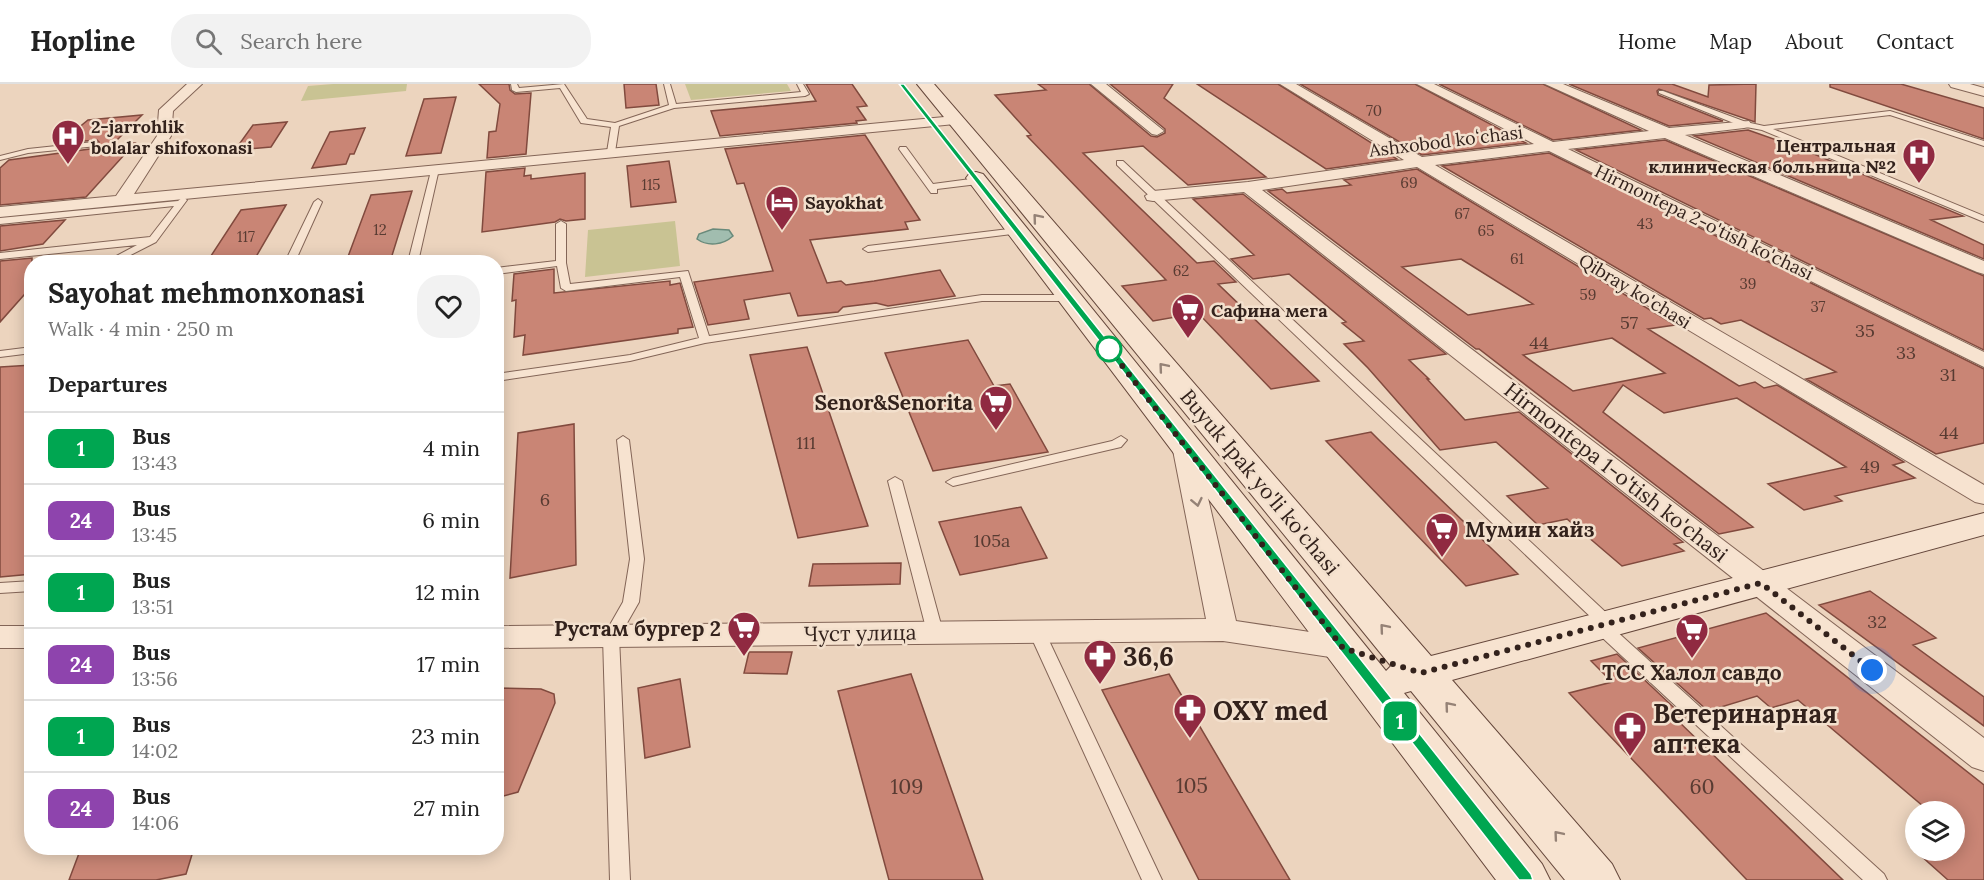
<!DOCTYPE html>
<html lang="en">
<head>
<meta charset="utf-8">
<style>
  body { margin:0; font-family:Lora,serif; background:#f2f2f2; color:#222; height:100vh; display:flex; flex-direction:column; font-size:22px; white-space:nowrap }
  * { box-sizing:border-box; margin:0 }
  p { font-size:20px; color:#767676 }
  .icon { flex:none; width:33px; height:33px; fill:none; stroke:currentColor; stroke-width:2; stroke-linecap:round; stroke-linejoin:round }
  .map { position:relative; flex:1; overflow:hidden }
  .panel { position:absolute; left:24px; top:171px; width:480px; height:600px; display:flex; flex-direction:column; background:#fff; border-radius:24px; box-shadow:0 3px 15px #0003 }
  .panel>* { flex:none }
  .badge { padding:0 12px; border-radius:9px; font-size:21px; line-height:39px }
  .controls { position:absolute; left:1905px; top:717px; display:grid; gap:12px }
  .controls a { display:grid; place-items:center; width:60px; height:60px; border-radius:50%; background:#fff; box-shadow:0 3px 15px #0003; font-size:30px }
  .you { position:absolute; width:30px; height:30px; margin:-15px; border:4px solid #fff; border-radius:50%; background:#1a73e8; box-shadow:0 0 0 9px #1a73e833 }
  .map>.badge { position:absolute; translate:-50% -50%; box-shadow:0 0 0 3px #fff }
  h2 { padding:0 24px; font-size:22px; line-height:54px }
  .round { display:grid; place-items:center; flex:none; width:63px; height:63px; border-radius:24px; background:#f2f2f2 }
  .headline { display:flex; align-items:center; justify-content:space-between; height:102px; padding:0 24px }
  h1 { font-size:28px; font-weight:700; line-height:45px }
  ul { padding:0; list-style:none }
  li { display:flex; align-items:center; gap:18px; height:72px; padding:0 24px; border-top:2px solid #e0e0e0 }
  li div { flex:1 }
  li b { display:block; font-size:22px }
  li em { font-style:normal }
  li .badge { min-width:66px; font-weight:700; text-align:center }
  header { display:flex; align-items:center; gap:36px; box-sizing:border-box; height:84px; padding:0 30px; background:#fff; border-bottom:2px solid #e0e0e0 }
  header strong { font-size:28px }
  nav { display:flex; gap:33px; margin-inline-start:auto; font-size:21px }
  .search { width:420px; height:54px; background:#f2f2f2; display:flex; align-items:center; gap:15px; box-sizing:border-box; padding:0 21px; border-radius:24px; color:#767676; font-size:22px }
  .map>svg:first-child { display:block }
  .green { fill:#c9c393 }
  .water { fill:#a1bdaf; stroke:#698a7b; stroke-width:1.5 }
  .building { fill:#c98575; stroke:#814a3e; stroke-width:1.5; fill-rule:evenodd }
  .lines { fill:none; stroke-linecap:round; stroke-linejoin:round }
  .lane-casing { stroke:#836557; stroke-width:2 }
  .street-casing { stroke:#836557; stroke-width:2 }
  .secondary-casing { stroke:#65473b; stroke-width:2 }
  .lane { fill:#f7e3d0; fill-rule:evenodd }
  .street { fill:#f7e3d0; fill-rule:evenodd }
  .secondary { fill:#f7e3d0; fill-rule:evenodd }
  .oneway { stroke:#958276 }
  .line { fill:#00a651; stroke:#fff; stroke-width:1.5 }
  .walk { stroke:#33221c; stroke-width:6; stroke-dasharray:0 10.8 }
  .stop-dot { fill:#fff; stroke:#00a651; stroke-width:3 }
  .labels { text-anchor:middle; dominant-baseline:central; stroke-width:5; stroke-linejoin:round; paint-order:stroke }
  .far-number-label { font-size:15px; fill:#583b32 }
  .far-poi-label { font-size:18px; font-weight:bold; fill:#33221c; stroke:#f3e0cd; text-anchor:start }
  .far-street-label { font-size:18px; fill:#33221c; stroke:#f3e0cd }
  .number-label { font-size:18px; fill:#583b32 }
  .poi-label { font-size:21px; font-weight:bold; fill:#33221c; stroke:#f3e0cd; text-anchor:end }
  .street-label { font-size:21px; fill:#33221c; stroke:#f3e0cd }
  .near-number-label { font-size:21px; fill:#583b32 }
  .near-poi-label { font-size:26px; font-weight:bold; fill:#33221c; stroke:#f3e0cd; text-anchor:start }
</style>
</head>
<body>
<header>
<strong>Hopline</strong>
<div class="search"><svg class="icon" aria-label="search" viewBox="0 0 24 24"><circle cx="10" cy="10" r="6"/><path d="M15 15l6 6"/></svg>Search here</div>
<nav><a>Home</a><a>Map</a><a>About</a><a>Contact</a></nav>
</header>
<div class="map">
<svg width="1984" height="796" viewBox="0 0 1984 796">
  <rect width="100%" height="100%" fill="#ecd4be"/>
  <path class="green" d="M333 0H407L406 7 301 17 308 2Z
    M685 0H787L791 7 691 16Z
    M675 137 680 182 585 193 588 146Z"/>
  <path class="water" d="M713 145 729 146 733 152C723 161 708 163 697 155L699 150Z"/>
  <path class="building" d="M479 0H509L510 6 515 10 531 9 526 70 487 74 489 48 496 47 500 20Z
    M624 0H656L659 21 626 24Z
    M806 0H852L867 22 857 23 866 36 856 37 857 39 720 52 711 27 816 17Z
    M1038 0H1089L1151 52 1157 53 1165 49V45L1110 0H1173L1164 14 1266 93 1188 101 1143 62 1083 69 1197 179 1214 177 1236 198 1218 200 1319 297 1271 305 1198 229 1153 237 1122 202 1166 196 1027 52 1031 51 995 11 1046 6Z
    M1197 0H1278L1397 75 1326 85Z
    M1300 0H1415L1526 59 1422 71Z
    M1439 0H1543L1641 46 1553 56Z
    M1569 0H1672L1708 13 1709 1 1756 0 1755 38 1659 5 1657 7 1658 11 1723 37 1669 42Z
    M1830 0H1901L1984 24V55L1830 3Z
    M456 13 441 69 406 72 424 15Z
    M142 31 112 61 135 59 86 113 0 121V84L9 76 97 64 99 58 97 56 60 59 88 36Z
    M287 38 271 63 235 66 253 41Z
    M365 44 354 70H350L346 80 312 84 330 48Z
    M1748 46 1802 65 1963 132 1931 136 1984 161V175L1694 52Z
    M865 51 920 136 905 138 908 145 810 156 827 199 841 197 846 201 874 197 940 186 955 212 888 222 876 219 843 223 838 228 798 232 790 209 744 216 749 235 708 241 694 198 773 187 744 99 737 100 725 65Z
    M1665 56 1984 192V266L1576 66Z
    M1549 69 1984 285V359L1936 370 1806 295 1836 288 1741 236 1721 240 1711 234 1704 235 1442 82Z
    M669 77 676 118 631 123 627 82Z
    M525 84 524 92 531 91V95L585 89V135L566 137 560 135 555 138 482 148 486 88Z
    M1417 85 1675 241 1648 245 1739 302 1755 298 1764 304 1777 301 1904 378 1893 381 1915 394 1835 412 1842 417 1804 426 1768 400 1846 383 1737 314 1664 329 1623 301 1603 328 1753 443 1719 450 1479 265H1476L1268 107 1282 105 1287 109 1351 101 1344 96ZM1461 175 1533 220 1468 231 1402 183ZM1612 254 1665 289 1573 307 1523 271Z
    M412 107 390 178H346L371 111Z
    M1243 110 1446 270 1409 276 1429 295H1427L1465 336 1519 328 1683 458 1674 460 1684 467 1622 482 1567 435 1538 441 1507 412 1548 404 1496 358 1440 366 1368 284 1344 260 1364 257 1342 239 1346 238 1289 190 1253 195 1231 175 1254 171 1193 115Z
    M286 121 253 178H207L241 126Z
    M65 136 43 160 0 167V142Z
    M32 174V202L0 238V177Z
    M554 185V209L670 197V201L680 199 693 243 678 245V249L523 271 525 251 514 253 516 216 512 217 514 190Z
    M968 256 994 302 1010 300 1048 368 933 387 885 269Z
    M807 263 868 442 798 454 750 271Z
    M32 281V490L0 493V283Z
    M574 340 576 481 510 494 518 349Z
    M1371 348 1380 357 1518 490 1466 502 1326 357Z
    M1021 423 1047 474 960 491 939 438Z
    M901 479 900 500 809 502 813 480Z
    M1870 507 1936 554 1913 561 1984 613V642L1819 521Z
    M1766 529 1984 701V796H1948L1911 763 1916 762V766H1954V728H1930L1798 616 1771 624 1757 612 1708 627 1638 564Z
    M749 568H792L787 590 744 589Z
    M1617 570 1685 634 1677 636 1843 796H1747L1569 609 1612 598 1591 577Z
    M911 590 983 796H889L838 607Z
    M1169 590 1290 796H1199L1102 606Z
    M680 595 690 663 645 674 638 604Z
    M496 604 541 605 554 610 555 619 518 708 496 714Z
    M81 764H194L186 790 156 796H69Z"/>
  <g class="lines">
    <defs>
      <path id="lane" d="M511 0H517L519 4 564 0 587 35 615 39 669 21 664 0H670L676 20 801 8 797 0H803L809 10 805 12 674 24 619 42 615 68 611 70 607 68 611 43 581 39 560 4 516 8 512 6Z
        M1659 7H1663L1746 38 1764 42 1890 27 1984 57V62L1890 31 1773 45 1984 132V138L1762 46 1741 42 1659 9Z
        M94 58H97V62L28 69 0 76V72L28 65Z
        M900 63H906L933 100 978 94 982 97 978 100 937 105V109H931L899 65Z
        M1117 77H1123L1614 536 1616 540 1613 544 1884 790 1887 796H1863L1594 546 1592 542 1596 538 1117 81Z
        M432 83 439 85 418 178H408Z
        M183 113 187 116 156 158 117 178H105L137 161 0 175V169L150 153 174 122 0 140V134L178 117Z
        M318 115 322 118 295 178H285L314 118Z
        M561 137 566 140V179L570 200 688 187 709 252 982 211H1070L1075 214 1070 217H982L705 259 630 277 496 297V290L630 271 699 254 680 193 566 207 561 204 557 182 496 190V184L556 177V140Z
        M1017 144 1020 145V149L868 168 863 165 868 162Z
        M32 263V269L0 273V267Z
        M623 352 629 356 644 475 639 518 619 553 630 796H610L603 553 623 518 630 475 617 356Z
        M1121 352 1127 356 1121 363 953 402 946 398 953 394 1112 357Z
        M895 393 902 397 943 548 941 552H929L927 548 888 397Z
        M32 497V507L0 509V499Z
        M1036 540 1042 542 1044 546 1162 796H1142L1028 546 1030 542Z"/>
      <path id="street" d="M187 0H202L173 27 171 52 134 110 955 32 962 36 955 40 0 133V123L116 112 157 52 159 26Z
        M1091 0H1106L1164 47 1157 51 1152 50Z
        M1280 0H1296L1422 73 1534 60 1417 0H1434L1553 58 1649 47 1545 0H1563L1669 44 1749 37 1751 40 1749 43 1744 44 1685 51 1984 177V190L1977 188 1665 54 1568 65 1984 268V283L1549 67 1435 81 1984 401V420L1975 418 1417 83 1262 106 1984 654V687L1972 683 1244 108 1153 117 1147 116 1145 112 1153 107 1248 98 1404 76Z
        M1949 0H1970L1984 4V12L1951 3Z
        M1184 354 1193 356 1196 361 1236 537 1343 553 1354 556 1358 564 1354 572 1343 575 1223 557 496 564V542L1206 535 1172 361 1175 356Z
        M0 542H32V564H0Z"/>
      <path id="secondary" d="M917 0H934L1431 572 1984 429V451L1452 596 1612 780 1620 796H1565L1411 607 1404 609 1542 780 1550 796H1496L969 98 966 94 969 90 976 88 983 90 1386 587 1391 582Z"/>
    </defs>
    <use href="#lane" class="lane-casing"/>
    <use href="#street" class="street-casing"/>
    <use href="#secondary" class="secondary-casing"/>
    <use href="#lane" class="lane"/>
    <use href="#street" class="street"/>
    <use href="#secondary" class="secondary"/>
  </g>
  <defs><path id="oneway-chevron" d="M-2-3.5L2.5 0L-2 3.5" fill="none" stroke-width="1.6" stroke-linecap="round" stroke-linejoin="round" transform="scale(1.5)"/></defs>
  <g class="oneway">
    <use href="#oneway-chevron" transform="translate(1037 134) rotate(-130)"/>
    <use href="#oneway-chevron" transform="translate(1163 283) rotate(-130)"/>
    <use href="#oneway-chevron" transform="translate(1197 418) rotate(78)"/>
    <use href="#oneway-chevron" transform="translate(1384 544) rotate(-130)"/>
    <use href="#oneway-chevron" transform="translate(1449 622) rotate(-130)"/>
    <use href="#oneway-chevron" transform="translate(1558 751) rotate(-130)"/>
  </g>
  <path class="line" d="M899 0H904L1531 790 1533 796H1519Z"/>
  <g class="lines">
    <path class="walk" d="M1109 265 1343 564 1421 589 1761 499 1872 586"/>
  </g>
  <defs>
    <symbol id="hospital-pin" viewBox="-11 -11 22 30"><path d="M0 17L-7.5 6A9.5 9.5 0 1 1 7.5 6Z" fill="#902a41" stroke="#f3e0cd"/><path d="M-5-5h3v3.5h4V-5h3V5h-3V1.5h-4V5h-3Z" fill="#fff"/></symbol>
    <symbol id="hotel-pin" viewBox="-11 -11 22 30"><path d="M0 17L-7.5 6A9.5 9.5 0 1 1 7.5 6Z" fill="#902a41" stroke="#f3e0cd"/><path d="M-6-4.5h1.5V1H6V5H4.5V3h-9V5H-6ZM-4 0a1.8 1.8 0 1 1 3.6 0ZM.5 0V-2.5h3Q6-2.5 6 0Z" fill="#fff"/></symbol>
    <symbol id="supermarket-pin" viewBox="-11 -11 22 30"><path d="M0 17L-7.5 6A9.5 9.5 0 1 1 7.5 6Z" fill="#902a41" stroke="#f3e0cd"/><path d="M-6-5.5h2.5l.6 2H6L4.5 2H-2.5L-4.4-4H-6ZM-1.5 3.2a1.3 1.3 0 1 0 .1 0ZM3 3.2a1.3 1.3 0 1 0 .1 0Z" fill="#fff"/></symbol>
    <symbol id="pharmacy-pin" viewBox="-11 -11 22 30"><path d="M0 17L-7.5 6A9.5 9.5 0 1 1 7.5 6Z" fill="#902a41" stroke="#f3e0cd"/><path d="M-2-6h4v4h4v4h-4v4h-4v-4h-4v-4h4Z" fill="#fff"/></symbol>
  </defs>
  <g fill-rule="evenodd">
    <use href="#hospital-pin" x="49" y="33" width="38" height="52"/>
    <use href="#hospital-pin" x="1900" y="52" width="38" height="52"/>
    <use href="#hotel-pin" x="763" y="99" width="38" height="52"/>
    <use href="#supermarket-pin" x="1169" y="207" width="38" height="52"/>
    <use href="#supermarket-pin" x="977" y="299" width="38" height="52"/>
    <use href="#supermarket-pin" x="1423" y="426" width="38" height="52"/>
    <use href="#supermarket-pin" x="725" y="525" width="38" height="52"/>
    <use href="#supermarket-pin" x="1673" y="527" width="38" height="52"/>
    <use href="#pharmacy-pin" x="1081" y="553" width="38" height="52"/>
    <use href="#pharmacy-pin" x="1171" y="607" width="38" height="52"/>
    <use href="#pharmacy-pin" x="1611" y="625" width="38" height="52"/>
  </g>
  <circle class="stop-dot" cx="1109" cy="265" r="12"/>
  <g class="labels">
    <g class="far-number-label">
      <text x="1374" y="26">70</text>
      <text x="1409" y="98">69</text>
      <text x="651" y="100">115</text>
      <text x="1462" y="129">67</text>
      <text x="1645" y="139">43</text>
      <text x="380" y="145">12</text>
      <text x="1486" y="146">65</text>
      <text x="246" y="152">117</text>
      <text x="1517" y="174">61</text>
      <text x="1181" y="186">62</text>
      <text x="1748" y="199">39</text>
      <text x="1588" y="210">59</text>
      <text x="1818" y="222">37</text>
    </g>
    <g class="far-poi-label">
      <text x="91" y="42">2-jarrohlik<tspan x="91" dy="21">bolalar shifoxonasi</tspan></text>
      <text x="1896" y="61" text-anchor="end">Центральная<tspan x="1896" dy="21">клиническая больница №2</tspan></text>
      <text x="805" y="118">Sayokhat</text>
      <text x="1211" y="226">Сафина мега</text>
    </g>
    <g class="far-street-label">
      <text transform="translate(1446 57) rotate(-7)">Ashxobod koʻchasi</text>
      <text transform="translate(1704 138) rotate(26)">Hirmontepa 2-o'tish ko'chasi</text>
      <text transform="translate(1635 207) rotate(31)">Qibray ko'chasi</text>
    </g>
    <g class="number-label">
      <text x="1629" y="238">57</text>
      <text x="1865" y="246">35</text>
      <text x="1539" y="258">44</text>
      <text x="1906" y="268">33</text>
      <text x="1948" y="290">31</text>
      <text x="1949" y="348">44</text>
      <text x="806" y="358">111</text>
      <text x="1870" y="382">49</text>
      <text x="545" y="415">6</text>
      <text x="992" y="456">105а</text>
      <text x="1877" y="537">32</text>
    </g>
    <g class="poi-label">
      <text x="973" y="318">Senor&amp;Senorita</text>
      <text x="1465" y="445" text-anchor="start">Мумин хайз</text>
      <text x="721" y="544">Рустам бургер 2</text>
      <text x="1692" y="588" text-anchor="middle">ТСС Халол савдо</text>
    </g>
    <g class="street-label">
      <text transform="translate(1616 388) rotate(38)">Hirmontepa 1-o'tish ko'chasi</text>
      <text transform="translate(1260 398) rotate(50)">Buyuk Ipak yo'li ko'chasi</text>
      <text transform="translate(860 549) rotate(-1)">Чуст улица</text>
    </g>
    <g class="near-number-label">
      <text x="1192" y="701">105</text>
      <text x="907" y="702">109</text>
      <text x="1702" y="702">60</text>
    </g>
    <g class="near-poi-label">
      <text x="1123" y="572">36,6</text>
      <text x="1213" y="626">OXY med</text>
      <text x="1653" y="629">Ветеринарная<tspan x="1653" dy="30">аптека</tspan></text>
    </g>
  </g>
</svg>
<div class="controls">
<a><svg class="icon" aria-label="layers" viewBox="0 0 24 24"><path d="M12 4l9 5-9 5-9-5zM3 14l9 5 9-5"/></svg></a>
</div>
<div class="you" style="left:1872px;top:586px"></div>
<b class="badge" style="left:1400px;top:637px;background:#00a651;color:#fff">1</b>
<section class="panel">
<div class="headline"><div><h1>Sayohat mehmonxonasi</h1><p>Walk · 4 min · 250 m</p></div><a class="round"><svg class="icon" aria-label="heart" viewBox="0 0 24 24"><path d="M12 20l-8-8c-3-5 5-10 8-4 3-6 11-1 8 4z"/></svg></a></div>
<h2>Departures</h2>
<ul>
<li><span class="badge" style="background:#00a651;color:#fff">1</span><div><b>Bus</b><p>13:43</p></div><em>4 min</em></li>
<li><span class="badge" style="background:#8e44ad;color:#fff">24</span><div><b>Bus</b><p>13:45</p></div><em>6 min</em></li>
<li><span class="badge" style="background:#00a651;color:#fff">1</span><div><b>Bus</b><p>13:51</p></div><em>12 min</em></li>
<li><span class="badge" style="background:#8e44ad;color:#fff">24</span><div><b>Bus</b><p>13:56</p></div><em>17 min</em></li>
<li><span class="badge" style="background:#00a651;color:#fff">1</span><div><b>Bus</b><p>14:02</p></div><em>23 min</em></li>
<li><span class="badge" style="background:#8e44ad;color:#fff">24</span><div><b>Bus</b><p>14:06</p></div><em>27 min</em></li>
</ul>
</section>
</div>
</body>
</html>
